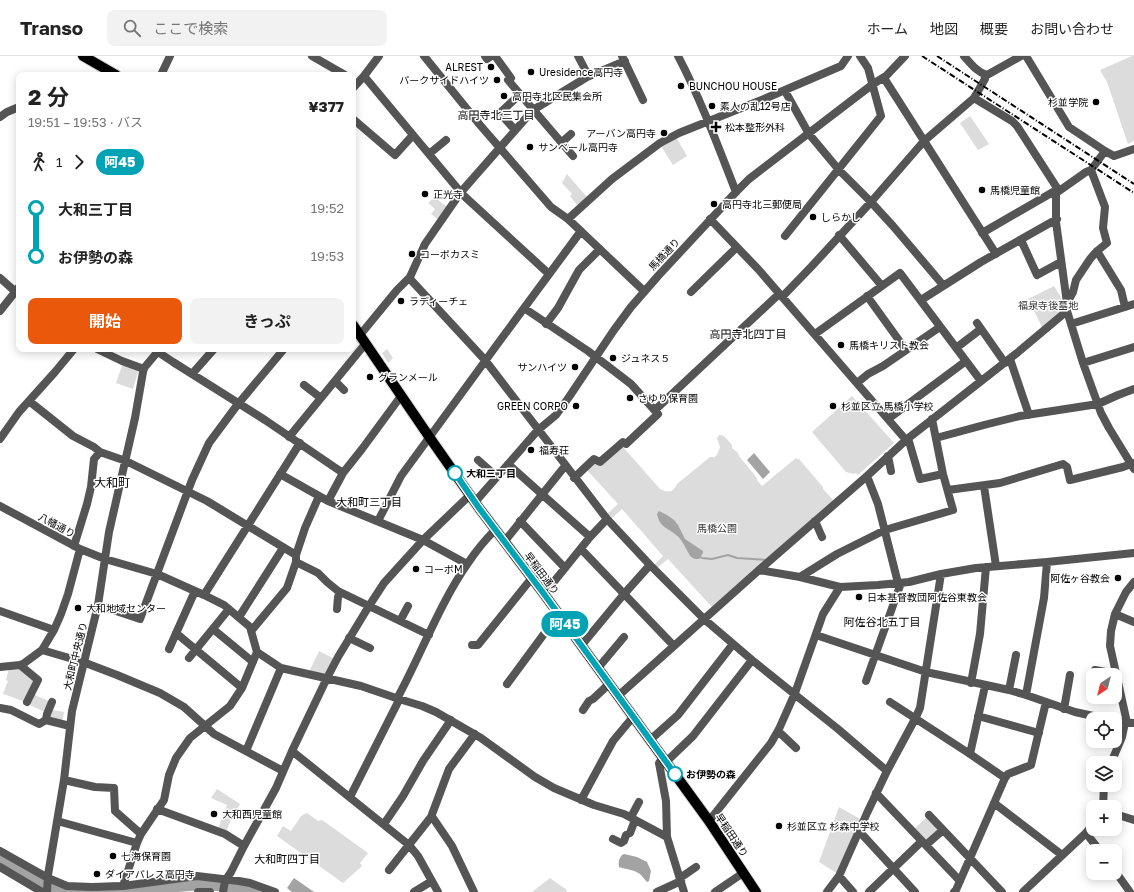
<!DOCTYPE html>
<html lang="ja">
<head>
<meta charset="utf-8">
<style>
  body { margin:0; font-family:"Golos Text","Noto Sans JP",sans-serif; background:#f2f2f2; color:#222; height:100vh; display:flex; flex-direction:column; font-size:15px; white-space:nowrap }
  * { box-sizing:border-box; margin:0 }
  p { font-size:13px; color:#767676 }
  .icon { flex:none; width:22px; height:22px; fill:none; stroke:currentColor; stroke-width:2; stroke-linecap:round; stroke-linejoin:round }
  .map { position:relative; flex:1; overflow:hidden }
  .sheet { position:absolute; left:16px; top:16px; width:340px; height:280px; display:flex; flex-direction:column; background:#fff; border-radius:8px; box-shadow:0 2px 10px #0003 }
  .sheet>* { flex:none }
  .badge { padding:0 8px; border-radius:13px; font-size:14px; line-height:26px }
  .needle { width:26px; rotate:215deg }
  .buttons { position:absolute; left:1086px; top:612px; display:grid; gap:8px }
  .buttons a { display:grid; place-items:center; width:36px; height:36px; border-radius:8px; background:#fff; box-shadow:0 2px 10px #0003; font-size:20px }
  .map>.badge { position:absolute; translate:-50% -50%; box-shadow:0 0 0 2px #fff }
  .legs { display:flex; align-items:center; gap:6px; height:44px; padding:0 12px; font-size:13px }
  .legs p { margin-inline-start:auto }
  .summary { display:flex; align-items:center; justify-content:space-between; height:68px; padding:0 12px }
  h1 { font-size:22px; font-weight:700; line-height:30px }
  .primary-button { display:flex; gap:8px; margin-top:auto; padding:8px 12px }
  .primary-button a { flex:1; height:46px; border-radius:8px; background:#ea580c; color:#fff; font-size:16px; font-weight:700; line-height:46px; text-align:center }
  .primary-button a+a { background:#f2f2f2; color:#222 }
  ul { padding:0 12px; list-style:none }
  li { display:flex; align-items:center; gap:14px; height:48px; font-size:15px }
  li i { display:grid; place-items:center; width:6px; height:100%; margin:0 5px; background:currentColor }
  li i::after { content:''; width:10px; height:10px; margin:-5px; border:3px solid; border-radius:50%; background:#fff }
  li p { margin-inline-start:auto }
  li:first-child i { background:linear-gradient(#0000 50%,currentColor 0) }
  li:last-child i { background:linear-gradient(currentColor 50%,#0000 0) }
  header { display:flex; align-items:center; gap:24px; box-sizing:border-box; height:56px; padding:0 20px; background:#fff; border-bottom:1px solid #e0e0e0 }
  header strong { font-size:19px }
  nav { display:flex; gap:22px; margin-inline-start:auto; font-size:14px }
  .search { width:280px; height:36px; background:#f2f2f2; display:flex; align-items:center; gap:10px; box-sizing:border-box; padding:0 14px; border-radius:8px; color:#767676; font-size:15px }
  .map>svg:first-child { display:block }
  .green { fill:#dcdcdc }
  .water { fill:#a3a3a3 }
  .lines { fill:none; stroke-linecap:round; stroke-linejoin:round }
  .stream { stroke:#a3a3a3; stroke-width:2 }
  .major-casing { stroke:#dbdbdb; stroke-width:12 }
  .minor { stroke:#555; stroke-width:8 }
  .major { stroke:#000; stroke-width:10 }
  .rail { stroke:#000; stroke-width:2; stroke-dasharray:6 2 1 2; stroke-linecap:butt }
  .line-1-casing { stroke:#fff; stroke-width:9 }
  .line-1 { stroke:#00a3b4; stroke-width:6 }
  .poi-dot { fill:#000; stroke:#fff; stroke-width:1.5 }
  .stop-1-dot { fill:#fff; stroke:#00a3b4; stroke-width:2 }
  .labels { text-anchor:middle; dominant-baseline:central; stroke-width:3; stroke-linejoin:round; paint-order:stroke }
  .poi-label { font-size:10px; fill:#000; stroke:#fff; text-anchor:start }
  .street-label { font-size:10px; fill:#000; stroke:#fff }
  .park-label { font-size:10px; fill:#333; stroke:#fff }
  .stop-label { font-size:10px; font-weight:bold; fill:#000; stroke:#fff; text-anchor:start }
  .neighbourhood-label { font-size:11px; fill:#000; stroke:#fff }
  .quarter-label { font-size:12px; fill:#000; stroke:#fff }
</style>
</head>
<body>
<header>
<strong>Transo</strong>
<div class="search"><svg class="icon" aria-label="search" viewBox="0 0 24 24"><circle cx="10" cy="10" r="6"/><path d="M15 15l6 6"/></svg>ここで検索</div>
<nav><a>ホーム</a><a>地図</a><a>概要</a><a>お問い合わせ</a></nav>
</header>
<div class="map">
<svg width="1134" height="836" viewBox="0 0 1134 836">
  <rect width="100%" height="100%" fill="#fff"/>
  <path class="green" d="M1132 0H1134V85L1128 88 1107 26 1100 14Z
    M970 60 989 88 978 94 960 67Z
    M676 81 687 100 673 109 661 90Z
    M567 118 587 141 577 149 570 140 572 138 562 127Z
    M434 141 447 151 438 163 431 158 435 153 428 147Z
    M1054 230 1064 246V256L1043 273 1028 243Z
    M387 293 393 302 388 307 382 297Z
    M123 307 139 313 133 333 116 327Z
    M852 340 894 387 858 419 856 417 854 418 846 416 812 376Z
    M719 379H722L725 381 732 389V392L738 397 739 400 757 422V424L762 430 796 402 797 403H799L823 431V433L834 445 712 551 668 503 657 512 654 509 663 500 622 453 611 463 607 458 618 448 587 414 594 407 623 391 660 433C668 437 673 437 677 428L710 401H713V402L717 399 720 391 717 382Z
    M319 595 335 603 326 618 309 616Z
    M17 611 35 625 30 637 49 645 47 653 64 656 62 666 49 662 50 658 25 647 26 646 3 638 8 625 6 624 9 612Z
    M217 733 240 748 233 759 226 776 218 773 227 749 211 742Z
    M839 751 862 764 838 818 819 806Z
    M307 757 318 765 322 764 368 797 360 807 362 810 343 827 277 780 283 770 291 775 301 760Z
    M928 760 940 774 927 787 914 773Z
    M550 822 567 834 566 836H532Z"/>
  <path class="water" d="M754 397 770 416 763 423 747 404Z
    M659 455 667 459 674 464 678 469 685 483 703 495V497L699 503H695L691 501C686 494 683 484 676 479 667 471 660 472 657 458Z
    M0 797 58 829 192 823 232 826 270 836H229L203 834 178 836H47L0 810Z
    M624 798 637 801 647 806 651 815 649 825 647 826C645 824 642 820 640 818 635 814 625 813 619 811 618 807 619 802 622 799Z
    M294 822 314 836H292L287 832Z"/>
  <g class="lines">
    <path class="stream" d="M699 500 702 502 712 503 728 499 737 502 766 504"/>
    <defs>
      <path id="major" d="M83 0 116 19
        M353 269 430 382 479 452 544 538 709 765 756 836"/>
    </defs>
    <use href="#major" class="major-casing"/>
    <path class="minor" d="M312 0 345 19
      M424 0 480 69 551 151 568 163 644 235
      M485 0 487 3 491 0
      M495 0 511 22 508 24 573 100
      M578 0 588 19 587 21
      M622 0 643 44
      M678 0C701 44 718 90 736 136
      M964 0C971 8 977 16 987 19L1021 0
      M1026 0 1069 71 1105 95 1114 100 1134 93
      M161 19 170 0
      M364 20 463 139 549 218
      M884 22 996 198
      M353 32 364 20 379 0
      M785 35 809 78 839 114 871 146 893 170 943 229
      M974 42 985 23 984 18
      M0 61 7 56 19 51
      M353 63 395 99 413 79
      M515 74 500 57 520 38
      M561 87 571 78
      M429 98 446 84
      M1056 136V166L1067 247V255L1083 307 1101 357 1109 372 1134 413
      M568 163 612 123 660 87 679 77 764 43 841 10 848 0
      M710 163 758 213 906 384
      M982 177 1053 136 1059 135 1086 116 1091 114 1105 95
      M839 179 882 230
      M785 180 881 60 868 12 860 0
      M1021 184 1037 219 1061 206
      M1097 195 1121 234 1125 251
      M410 221 411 224 485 304 607 463 650 509 704 563 752 604 838 673 887 715
      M0 222 18 238
      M691 236 737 191
      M867 240 906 294
      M782 241 811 211 871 146 924 85 974 42 1012 65 1017 70 1059 135
      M921 244 981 206 1057 163
      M1067 247 1073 236 1076 224 1090 203 1097 195 1107 187 1103 172 1105 151 1091 114
      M524 252 588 295 631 328 658 358 626 388 623 386 600 406 594 403 574 422
      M0 255 19 231
      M977 267 1005 307
      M546 268 558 252 579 214 600 193
      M1071 268 1134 248
      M815 278 900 217 981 325
      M360 279 397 234 410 221 425 188 461 136 533 54 587 21 625 5
      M956 292 981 273
      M97 293 122 305 144 313
      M158 296 173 306 265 364 343 417
      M1010 303 1029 359
      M1083 307 1134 291
      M192 318 214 293
      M335 325 344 334
      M857 327 868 318 883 310 940 271
      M304 329 321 342
      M29 345 73 380 94 391 100 396 126 405 207 445 296 499
      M655 354 779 238
      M888 363 966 305
      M289 381 366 287
      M908 382 920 423 943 418
      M936 382 984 369 1020 360 1098 348 1118 339 1134 333
      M0 383 19 356 55 316 74 293
      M888 400 891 415
      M478 404 497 421
      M508 408 590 481
      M280 418 328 445 423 484 467 508
      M867 420 878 448 898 527
      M984 430 996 510
      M948 434 1000 427 1063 408 1067 411 1070 424 1123 411 1134 407
      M328 445 343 417 362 393 401 340
      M475 446 538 374 556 359 569 341 614 274 631 251 658 220 736 136 749 123 873 28 886 20 905 0
      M0 450 80 493 105 503 157 518 204 539 224 549 250 571 257 596 281 612 361 630 399 643 422 650 436 656 481 682 535 721 554 732 594 749 624 758 667 781
      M378 465 401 420 499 286 581 175
      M520 465 565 512
      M815 465 822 481
      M504 486 565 410
      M74 490 87 448 91 431 94 403 100 396
      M581 493 674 590
      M296 506 318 517 327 526 338 535 429 579
      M759 514 800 521 840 531 878 529 909 526 941 518 976 512 1047 506 1134 497
      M800 521 837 498 885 474 953 454 943 418 932 363
      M544 538 590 481 607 463
      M204 539 300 387
      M98 549 140 563 192 424 209 387 238 348 284 293
      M337 553 338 541 340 536
      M0 555 54 574
      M1115 558 1134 566
      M239 561 283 492
      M400 565 408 550
      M213 573 253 606
      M252 574 287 532 296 506V499L305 472 319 440
      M176 577 242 632
      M816 579 926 616 1009 634 1026 639 1075 656 1107 663
      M349 582 370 592
      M472 589H478L531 523
      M581 590 624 538 650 509
      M169 593 195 535
      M42 594 83 606 117 619 160 637 184 651 214 678 283 715
      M189 602 229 553
      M20 609 38 624 27 646
      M0 611 20 609 23 608 42 594 54 574 61 558 68 538 80 493
      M598 612 624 581
      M1095 614 1116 618
      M866 625 901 527
      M971 627 980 578 986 511
      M507 628 558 559
      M1009 634 1016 599
      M1026 639 1044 542 1047 506
      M618 640 759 514 867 420 906 384 1017 297 1067 255
      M890 646 970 698 1005 722
      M0 652 11 654 39 668 46 664 70 670
      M1064 653 1070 619
      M583 654 589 645 593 643 609 628
      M978 660 1039 677
      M46 664 47 658 52 646
      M1115 665 1134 667
      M778 675 796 692
      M650 684 678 659 733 588
      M246 695 281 612
      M292 695 409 789 418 800 438 836
      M970 698 985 630
      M663 702 659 707 666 745 667 781 684 836
      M666 706 693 680 752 604
      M1111 707 1122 681 1126 662 1110 590 1111 575 1115 558 1126 536 1134 526
      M64 724 95 731 114 732 115 755 141 778
      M876 737 960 825
      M350 741 398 646 399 639C422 596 440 547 468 507 476 495 485 484 495 474
      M581 744 613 685 633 661
      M994 747 1062 799
      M1103 751 1104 729
      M157 753 225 778 244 790
      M1115 758 1134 764
      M929 759 1002 836
      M431 761 433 762 452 790 474 836
      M631 761 639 746
      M57 765 137 787
      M709 765 771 687 779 673 795 637 823 558 840 531
      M384 768 403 740 423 705 451 664
      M859 775 915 836
      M1086 777 1100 795
      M613 783 621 787 624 785 626 779 630 777 635 764
      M926 789 943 774
      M0 795 48 822 67 830 92 831 123 830 197 820 239 825 250 827 275 836
      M0 811 42 836
      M389 814 431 761 449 713 475 678
      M1115 815 1130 836
      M839 820 853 836
      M680 822 696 811
      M123 830 137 787 141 778 164 744 169 719 176 702 190 682 230 650 242 632 257 596
      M47 836 48 819 64 724 72 655 98 549 109 476 135 362 143 316 144 312 160 293
      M198 836H210
      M223 836 225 825 231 816 244 790 276 732 292 695 327 622 338 601 369 550 384 527 423 484 470 439
      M414 836 432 825
      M657 836 681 825
      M715 836 743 817
      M827 836 839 820 867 757 887 715 915 663 920 652 941 518
      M869 836 922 785
      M954 836 956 834 1005 722 1008 718 1031 709 1046 646
      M1023 836 1086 777 1093 768"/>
    <use href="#major" class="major"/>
    <path class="rail" d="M922 0 1134 137
      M937 0 1134 128"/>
  </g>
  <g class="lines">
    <defs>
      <path id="line-1" d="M455 417 479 452 544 538 675 718"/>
    </defs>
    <use href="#line-1" class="line-1-casing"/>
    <use href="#line-1" class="line-1"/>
  </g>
  <g class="poi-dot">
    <circle cx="491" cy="11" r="4"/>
    <circle cx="531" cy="16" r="4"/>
    <circle cx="497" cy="24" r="4"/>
    <circle cx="681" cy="30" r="4"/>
    <circle cx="504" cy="40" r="4"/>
    <circle cx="1096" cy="46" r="4"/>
    <circle cx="712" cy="50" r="4"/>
    <path d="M714 65h4v4h4v4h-4v4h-4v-4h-4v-4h4z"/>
    <circle cx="664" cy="77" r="4"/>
    <circle cx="530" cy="91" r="4"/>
    <circle cx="982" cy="134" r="4"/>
    <circle cx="425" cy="138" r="4"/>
    <circle cx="714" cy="148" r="4"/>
    <circle cx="813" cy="161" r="4"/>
    <circle cx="412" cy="198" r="4"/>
    <circle cx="401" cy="245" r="4"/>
    <circle cx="841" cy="289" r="4"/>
    <circle cx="613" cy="302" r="4"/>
    <circle cx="575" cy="311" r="4"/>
    <circle cx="370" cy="321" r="4"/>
    <circle cx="630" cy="342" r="4"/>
    <circle cx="576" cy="350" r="4"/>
    <circle cx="833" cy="350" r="4"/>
    <circle cx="531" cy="394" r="4"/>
    <circle cx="416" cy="513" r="4"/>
    <circle cx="1118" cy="522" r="4"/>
    <circle cx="859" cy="541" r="4"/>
    <circle cx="78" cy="552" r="4"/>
    <circle cx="214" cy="758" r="4"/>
    <circle cx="779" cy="770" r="4"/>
    <circle cx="113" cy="800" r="4"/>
    <circle cx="97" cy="818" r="4"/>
  </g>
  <g class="stop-1-dot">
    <circle cx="455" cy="417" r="7"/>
    <circle cx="675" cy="718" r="7"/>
  </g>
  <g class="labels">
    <g class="poi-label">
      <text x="483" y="11" text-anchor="end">ALREST</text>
      <text x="539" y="16">Uresidence高円寺</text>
      <text x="489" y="24" text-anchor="end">パークサイドハイツ</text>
      <text x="689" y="30">BUNCHOU HOUSE</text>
      <text x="512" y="40">高円寺北区民集会所</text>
      <text x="1088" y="46" text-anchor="end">杉並学院</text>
      <text x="720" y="50">素人の乱12号店</text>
      <text x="725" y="71">松本整形外科</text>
      <text x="656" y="77" text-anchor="end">アーバン高円寺</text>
      <text x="538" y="91">サンベール高円寺</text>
      <text x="990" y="134">馬橋児童館</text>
      <text x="433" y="138">正光寺</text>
      <text x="722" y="148">高円寺北三郵便局</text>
      <text x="821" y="161">しらかし</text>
      <text x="420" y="198">コーポカスミ</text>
      <text x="409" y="245">ラディーチェ</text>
      <text x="849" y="289">馬橋キリスト教会</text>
      <text x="621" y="302">ジュネス５</text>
      <text x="567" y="311" text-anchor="end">サンハイツ</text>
      <text x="378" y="321">グランメール</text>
      <text x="638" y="342">さゆり保育園</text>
      <text x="568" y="350" text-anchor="end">GREEN CORPO</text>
      <text x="841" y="350">杉並区立 馬橋小学校</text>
      <text x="539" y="394">福寿荘</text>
      <text x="424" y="513">コーポM</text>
      <text x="1110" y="522" text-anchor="end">阿佐ヶ谷教会</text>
      <text x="867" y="541">日本基督教団阿佐谷東教会</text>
      <text x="86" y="552">大和地域センター</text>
      <text x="222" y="758">大和西児童館</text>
      <text x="787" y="770">杉並区立 杉森中学校</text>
      <text x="121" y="800">七海保育園</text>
      <text x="105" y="818">ダイアパレス高円寺</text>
    </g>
    <g class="street-label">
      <text transform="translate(664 198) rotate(-47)">馬橋通り</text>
      <text transform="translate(57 469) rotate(28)">八幡通り</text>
      <text transform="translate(542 517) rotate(53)">早稲田通り</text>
      <text transform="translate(75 600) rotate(-76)">大和町中央通り</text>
      <text transform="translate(732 779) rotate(56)">早稲田通り</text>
    </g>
    <g class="park-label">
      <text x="1048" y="249">福泉寺後墓地</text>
      <text x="717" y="472">馬橋公園</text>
    </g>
    <g class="stop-label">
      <text x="466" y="417">大和三丁目</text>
      <text x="686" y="718">お伊勢の森</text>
    </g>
    <g class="neighbourhood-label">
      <text x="496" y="58">高円寺北三丁目</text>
      <text x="748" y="277">高円寺北四丁目</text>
      <text x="369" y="445">大和町三丁目</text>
      <text x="882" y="565">阿佐谷北五丁目</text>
      <text x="287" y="802">大和町四丁目</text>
    </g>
    <g class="quarter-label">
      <text x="112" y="426">大和町</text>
    </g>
  </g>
</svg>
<div class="buttons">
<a><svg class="needle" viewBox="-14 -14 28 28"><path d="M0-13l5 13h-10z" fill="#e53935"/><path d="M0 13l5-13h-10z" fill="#767676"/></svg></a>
<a><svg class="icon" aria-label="locate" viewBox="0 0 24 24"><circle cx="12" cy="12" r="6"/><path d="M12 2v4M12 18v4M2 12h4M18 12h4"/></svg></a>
<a><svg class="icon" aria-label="layers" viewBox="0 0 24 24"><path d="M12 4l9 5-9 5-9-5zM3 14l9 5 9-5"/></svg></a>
<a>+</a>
<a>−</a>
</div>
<b class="badge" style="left:565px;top:568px;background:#00a3b4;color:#fff">阿45</b>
<section class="sheet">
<div class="summary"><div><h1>2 分</h1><p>19:51 – 19:53 · バス</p></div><b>¥377</b></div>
<div class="legs"><svg class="icon" aria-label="walk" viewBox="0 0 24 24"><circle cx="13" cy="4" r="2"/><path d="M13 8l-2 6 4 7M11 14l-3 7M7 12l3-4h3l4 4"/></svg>1<svg class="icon" aria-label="forward" viewBox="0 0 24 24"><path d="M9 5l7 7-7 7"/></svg><b class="badge" style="background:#00a3b4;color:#fff">阿45</b></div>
<ul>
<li><i style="color:#00a3b4"></i><b>大和三丁目</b><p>19:52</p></li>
<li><i style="color:#00a3b4"></i><b>お伊勢の森</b><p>19:53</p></li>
</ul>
<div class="primary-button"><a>開始</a><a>きっぷ</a></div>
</section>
</div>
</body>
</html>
